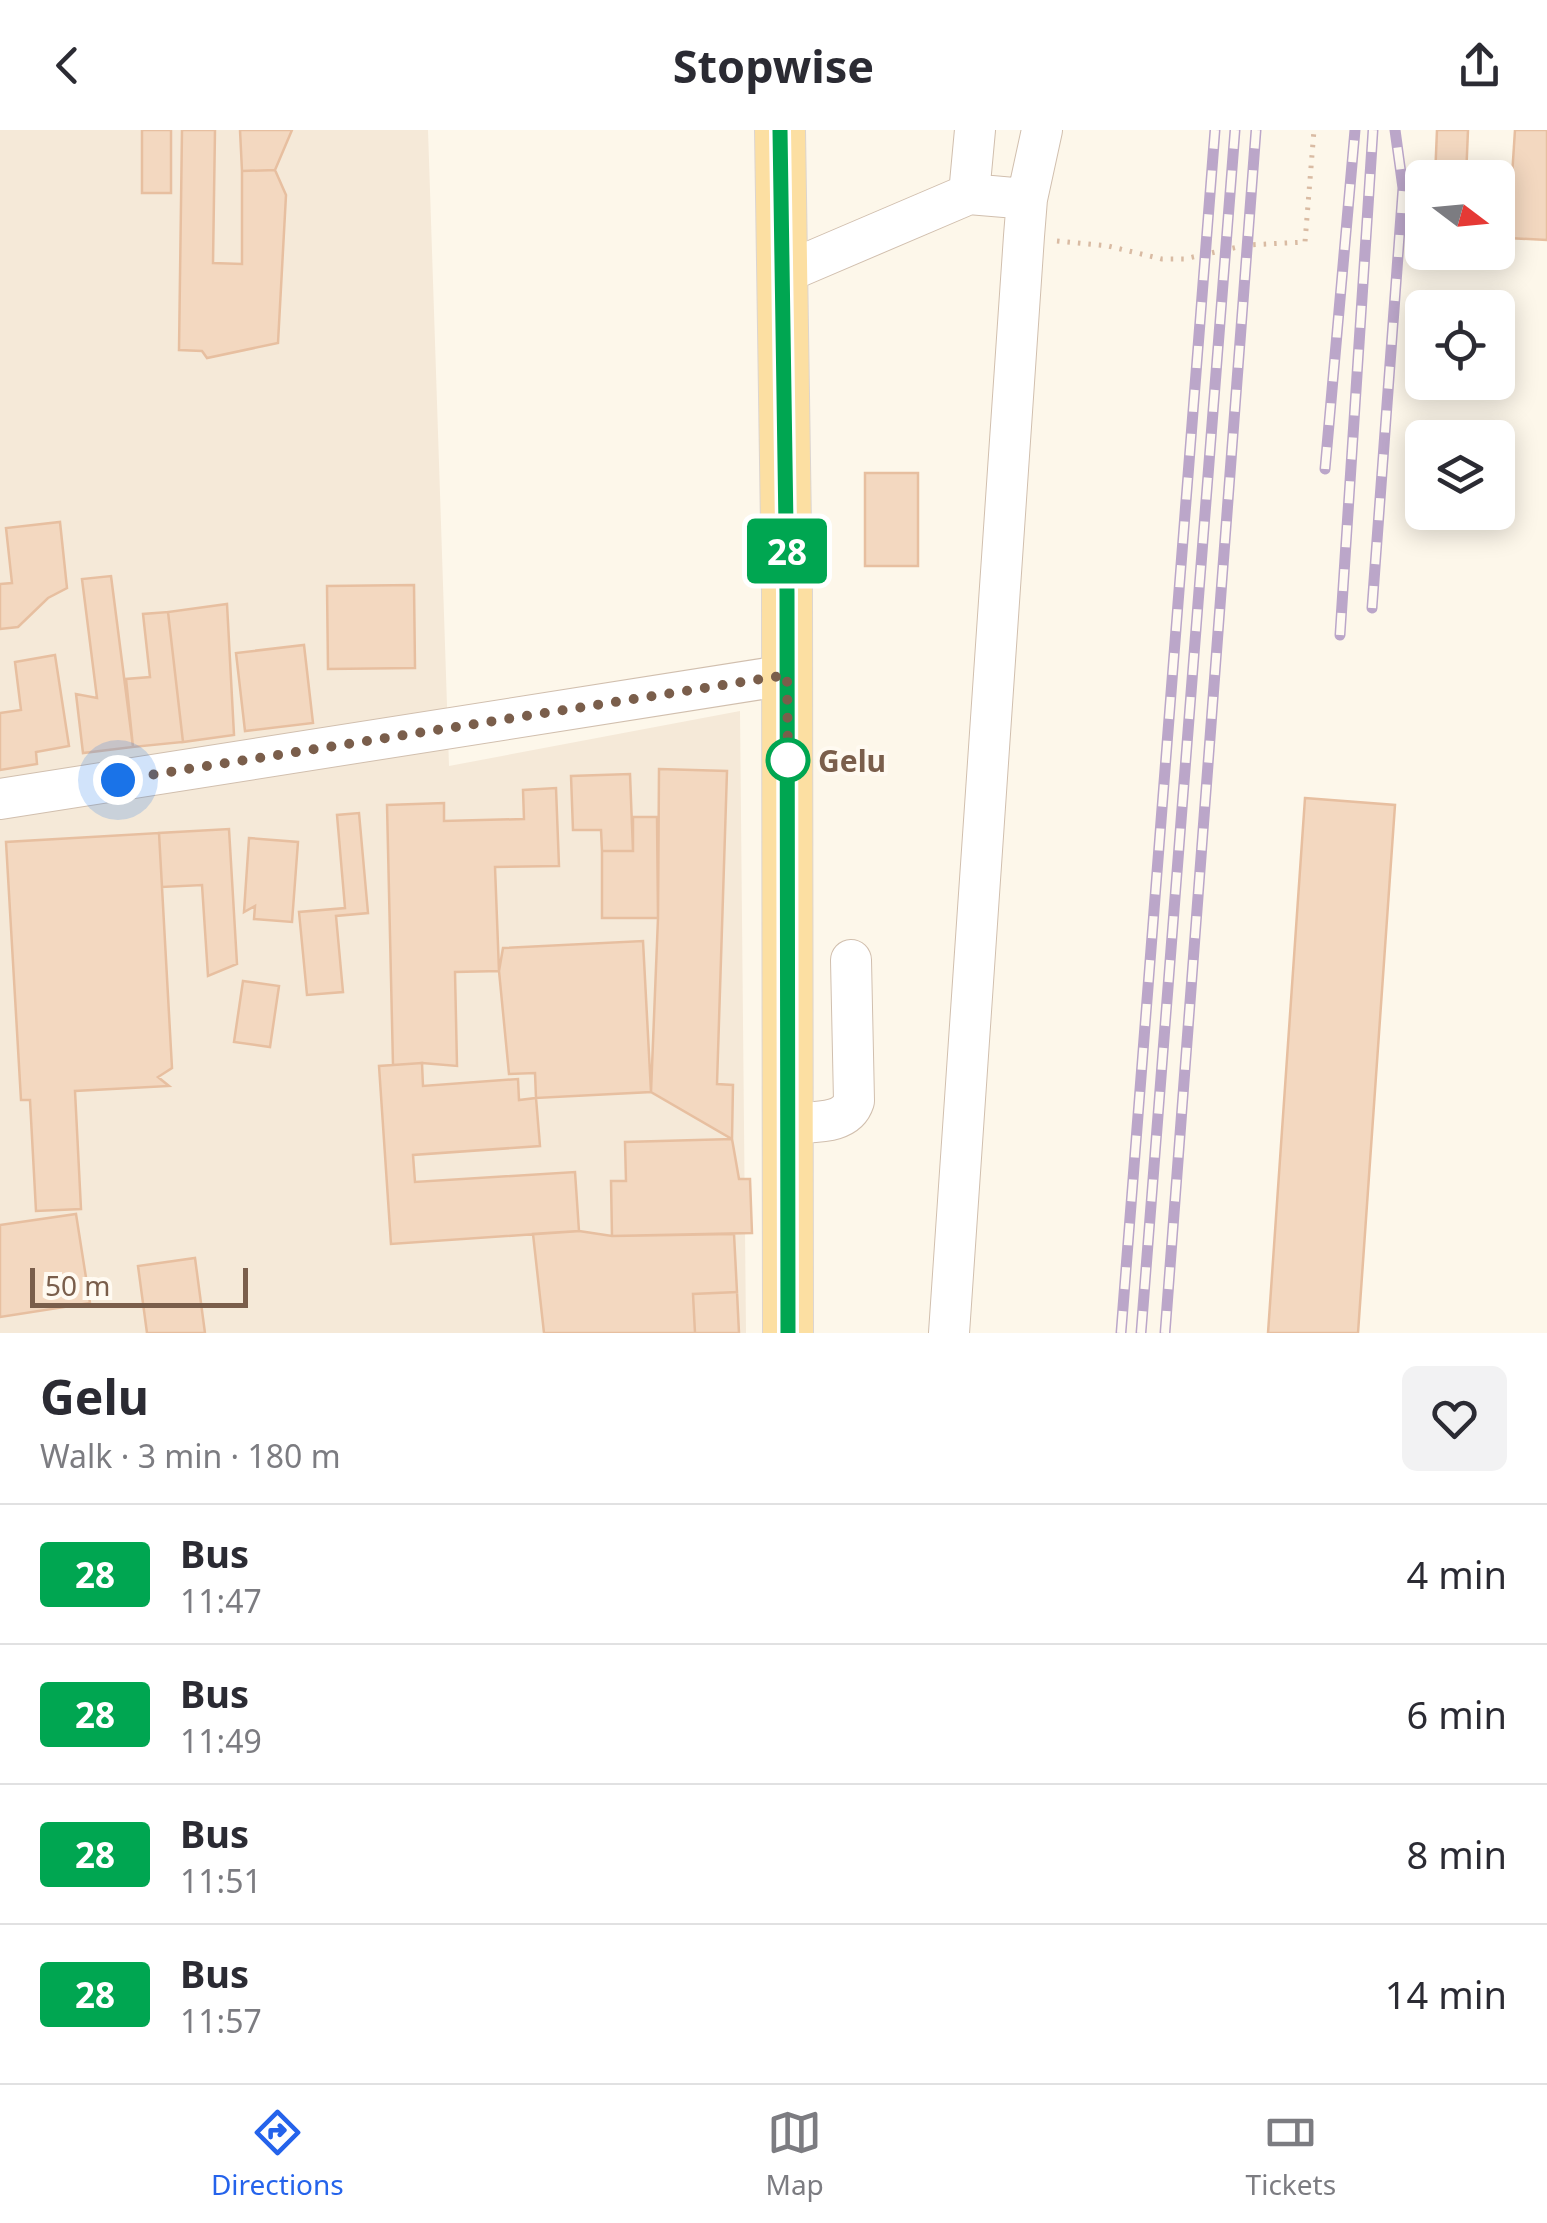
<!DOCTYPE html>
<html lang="en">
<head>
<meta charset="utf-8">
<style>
  body { margin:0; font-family:"Noto Sans",sans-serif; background:#f2f2f3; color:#2b2b33; height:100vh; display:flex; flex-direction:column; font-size:38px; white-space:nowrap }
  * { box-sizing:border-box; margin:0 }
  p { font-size:32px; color:#7c7c81 }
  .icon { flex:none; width:55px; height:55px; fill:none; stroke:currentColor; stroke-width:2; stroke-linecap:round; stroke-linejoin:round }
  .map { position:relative; height:1203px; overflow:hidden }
  .panel { display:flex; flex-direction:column; background:#fff; flex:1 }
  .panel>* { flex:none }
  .badge { padding:0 20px; border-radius:8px; font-size:35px; line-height:65px }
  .needle { width:65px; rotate:106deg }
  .fabs { position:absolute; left:1405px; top:30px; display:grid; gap:20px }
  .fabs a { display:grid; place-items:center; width:110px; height:110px; border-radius:15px; background:#fff; box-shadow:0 5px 25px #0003; font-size:50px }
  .scale { position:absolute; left:30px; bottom:25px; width:218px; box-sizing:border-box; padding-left:10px; border:5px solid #7a5e4b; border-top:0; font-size:28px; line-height:35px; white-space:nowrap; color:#7a5e4b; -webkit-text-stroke:8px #fffaf1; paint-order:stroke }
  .you { position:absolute; width:50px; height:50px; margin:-25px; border:8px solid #fff; border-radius:50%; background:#1a73e8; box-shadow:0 0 0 15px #1a73e833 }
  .map>.badge { position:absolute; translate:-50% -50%; box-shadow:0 0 0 5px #fff }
  .round { display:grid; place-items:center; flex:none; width:105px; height:105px; border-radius:15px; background:#f2f2f3 }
  .overview { display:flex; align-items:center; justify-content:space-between; height:170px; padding:0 40px }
  h1 { font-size:48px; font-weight:700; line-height:75px }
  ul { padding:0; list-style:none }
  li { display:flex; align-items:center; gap:30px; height:140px; padding:0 40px; border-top:2px solid #e1e1e2 }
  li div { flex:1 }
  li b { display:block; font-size:38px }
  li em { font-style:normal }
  li .badge { min-width:110px; font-weight:700; text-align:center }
  header { display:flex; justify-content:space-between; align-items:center; height:130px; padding:0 40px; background:#fff; font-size:45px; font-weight:700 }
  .tab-bar { display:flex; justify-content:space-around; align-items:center; height:140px; border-top:2px solid #e1e1e2; background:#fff; font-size:28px; color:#7c7c81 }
  .tab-bar a { display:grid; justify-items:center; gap:5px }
  .tab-bar .active { color:#2563eb }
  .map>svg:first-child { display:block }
  .residential { fill:#f5e9d8 }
  .building { fill:#f3d8c0; stroke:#e7bfa0; stroke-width:2.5 }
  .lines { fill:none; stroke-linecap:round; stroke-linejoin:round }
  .minor-casing { stroke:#d1bfae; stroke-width:42 }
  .major-casing { stroke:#dcd5d0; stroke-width:52 }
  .path { stroke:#d9bba3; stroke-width:5; stroke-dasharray:2.5 8; stroke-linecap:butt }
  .minor { stroke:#fff; stroke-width:40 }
  .major { stroke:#fcdfa2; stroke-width:50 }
  .rail-casing { stroke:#bba6c9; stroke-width:11 }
  .rail { stroke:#fffaf1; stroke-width:8; stroke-dasharray:22; stroke-linecap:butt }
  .line-casing { stroke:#fff; stroke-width:22 }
  .line { stroke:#00a651; stroke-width:15 }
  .walk { stroke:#7a5e4b; stroke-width:10; stroke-dasharray:0 18 }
  .stop-dot { fill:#fff; stroke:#00a651; stroke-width:5 }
  .labels { text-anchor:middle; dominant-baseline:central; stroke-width:8; stroke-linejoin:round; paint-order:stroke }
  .stop-label { font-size:30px; font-weight:bold; fill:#7a5e4b; stroke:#fffaf1; text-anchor:start }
</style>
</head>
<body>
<header><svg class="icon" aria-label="back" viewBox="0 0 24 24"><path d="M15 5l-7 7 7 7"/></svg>Stopwise<svg class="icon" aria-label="share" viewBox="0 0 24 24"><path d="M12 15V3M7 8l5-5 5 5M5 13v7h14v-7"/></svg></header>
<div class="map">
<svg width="1547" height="1203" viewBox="0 0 1547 1203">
  <rect width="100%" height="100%" fill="#fdf7ea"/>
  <path class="residential" d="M0 0H428L449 636 740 581 746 1203H0Z"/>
  <path class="building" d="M142 0H171V63H142Z
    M182 0H215L213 133 242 134V41L275 40 286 65 278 213 207 228 202 221 179 220Z
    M240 0H292L275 40 242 41Z
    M1437 0H1468L1466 48H1435Z
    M1515 0H1547V110L1508 108Z
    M865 343H918V436H865Z
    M60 392 67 458 48 468 18 497 0 499V454L12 453 6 398Z
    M111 446 133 617 83 623 76 564 97 568 82 449Z
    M414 455 415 538 328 539 327 456Z
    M227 474 234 605 183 612 168 482Z
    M168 482 183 612 133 617 126 549 150 547 143 484Z
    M304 515 313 593 245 601 236 523Z
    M55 525 69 616 36 622 37 634 0 640V583L21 580 15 532Z
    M659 639 727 641 717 954 733 955 732 1009 651 962 658 788Z
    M630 644 633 721H602L601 700H573L571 646Z
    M556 658 559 736 495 737 499 841 455 842 457 936 422 933 393 935 387 675 444 673V691L524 689 523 660Z
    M1305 668 1395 675 1358 1203H1268Z
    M359 683 368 783 336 786 343 862 307 865 299 782 345 778 337 685Z
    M633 687H657L658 788H602V721H633Z
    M229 699 237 834 208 846 202 755 162 757 159 703Z
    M159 703 172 938 158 947 169 956 75 961 81 1079 36 1081 30 970H21L6 712Z
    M249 708 298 712 292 792 254 789 255 776 244 782Z
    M643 811 651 962 536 968 535 943 509 944 499 841 503 818Z
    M243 851 279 856 270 917 234 912Z
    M422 933 423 956 518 949 519 970 536 968 540 1016 413 1025 415 1052 575 1042 579 1101 391 1114 379 936Z
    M732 1009 739 1049H750L752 1103 612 1106 611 1051H626L625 1012Z
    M76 1084 90 1173 0 1187V1095Z
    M579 1101 612 1106 734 1104 737 1162 693 1164 695 1203H544L533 1104Z
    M195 1128 205 1203H147L138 1136Z
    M737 1162 739 1203H695L693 1164Z"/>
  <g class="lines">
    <defs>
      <path id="minor" d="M969 64 975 0
        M784 143 969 64 1027 69
        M0 669 787 545
        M788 994C811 991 846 996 854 971L851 830
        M949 1203 1024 106 1027 69 1042 0"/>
      <path id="major" d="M780 0 787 463 788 1203"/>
    </defs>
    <use href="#minor" class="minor-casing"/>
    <use href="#major" class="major-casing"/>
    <path class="path" d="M1057 111 1108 116 1162 129H1184L1247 115 1305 112 1314 0"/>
    <use href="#minor" class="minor"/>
    <use href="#major" class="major"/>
    <defs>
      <path id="rail" d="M1325 339 1355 0
        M1372 478 1403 58 1395 0
        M1340 505 1373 0
        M1121 1203 1215 0
        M1141 1203 1235 0
        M1165 1203 1256 0"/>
    </defs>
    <use href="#rail" class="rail-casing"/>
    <use href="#rail" class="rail"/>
  </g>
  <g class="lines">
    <defs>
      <path id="line" d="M780 0 787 463 788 1203"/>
    </defs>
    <use href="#line" class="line-casing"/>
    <use href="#line" class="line"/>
    <path class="walk" d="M118 650 787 545 788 630"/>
  </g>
  <circle class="stop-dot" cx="788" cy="630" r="20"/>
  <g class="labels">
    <g class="stop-label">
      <text x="818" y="630">Gelu</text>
    </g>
  </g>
</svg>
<div class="fabs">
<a><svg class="needle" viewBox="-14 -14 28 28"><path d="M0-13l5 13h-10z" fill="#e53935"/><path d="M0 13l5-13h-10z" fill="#7c7c81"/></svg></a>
<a><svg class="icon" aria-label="locate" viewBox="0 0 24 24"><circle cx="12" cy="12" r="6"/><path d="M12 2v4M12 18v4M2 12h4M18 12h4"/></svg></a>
<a><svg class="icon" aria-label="layers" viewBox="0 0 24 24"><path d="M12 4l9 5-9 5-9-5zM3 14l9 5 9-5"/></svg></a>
</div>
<div class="scale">50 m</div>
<div class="you" style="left:118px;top:650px"></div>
<b class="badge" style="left:787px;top:421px;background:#00a651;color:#fff">28</b>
</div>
<section class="panel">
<div class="overview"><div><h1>Gelu</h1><p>Walk · 3 min · 180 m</p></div><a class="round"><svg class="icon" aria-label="heart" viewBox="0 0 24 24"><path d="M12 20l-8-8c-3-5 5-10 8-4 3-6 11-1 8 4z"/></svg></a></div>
<ul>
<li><span class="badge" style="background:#00a651;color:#fff">28</span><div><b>Bus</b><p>11:47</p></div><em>4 min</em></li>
<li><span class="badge" style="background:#00a651;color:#fff">28</span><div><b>Bus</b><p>11:49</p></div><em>6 min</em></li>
<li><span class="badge" style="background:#00a651;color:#fff">28</span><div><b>Bus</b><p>11:51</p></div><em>8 min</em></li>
<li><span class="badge" style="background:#00a651;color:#fff">28</span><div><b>Bus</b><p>11:57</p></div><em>14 min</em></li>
</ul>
</section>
<nav class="tab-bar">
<a class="active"><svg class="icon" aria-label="directions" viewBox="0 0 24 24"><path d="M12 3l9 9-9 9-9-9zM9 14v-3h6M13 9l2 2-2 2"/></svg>Directions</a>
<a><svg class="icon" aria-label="map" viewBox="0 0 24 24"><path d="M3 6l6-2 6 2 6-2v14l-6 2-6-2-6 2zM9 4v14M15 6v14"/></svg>Map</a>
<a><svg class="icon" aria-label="tickets" viewBox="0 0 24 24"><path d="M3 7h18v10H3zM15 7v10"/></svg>Tickets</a>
</nav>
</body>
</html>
